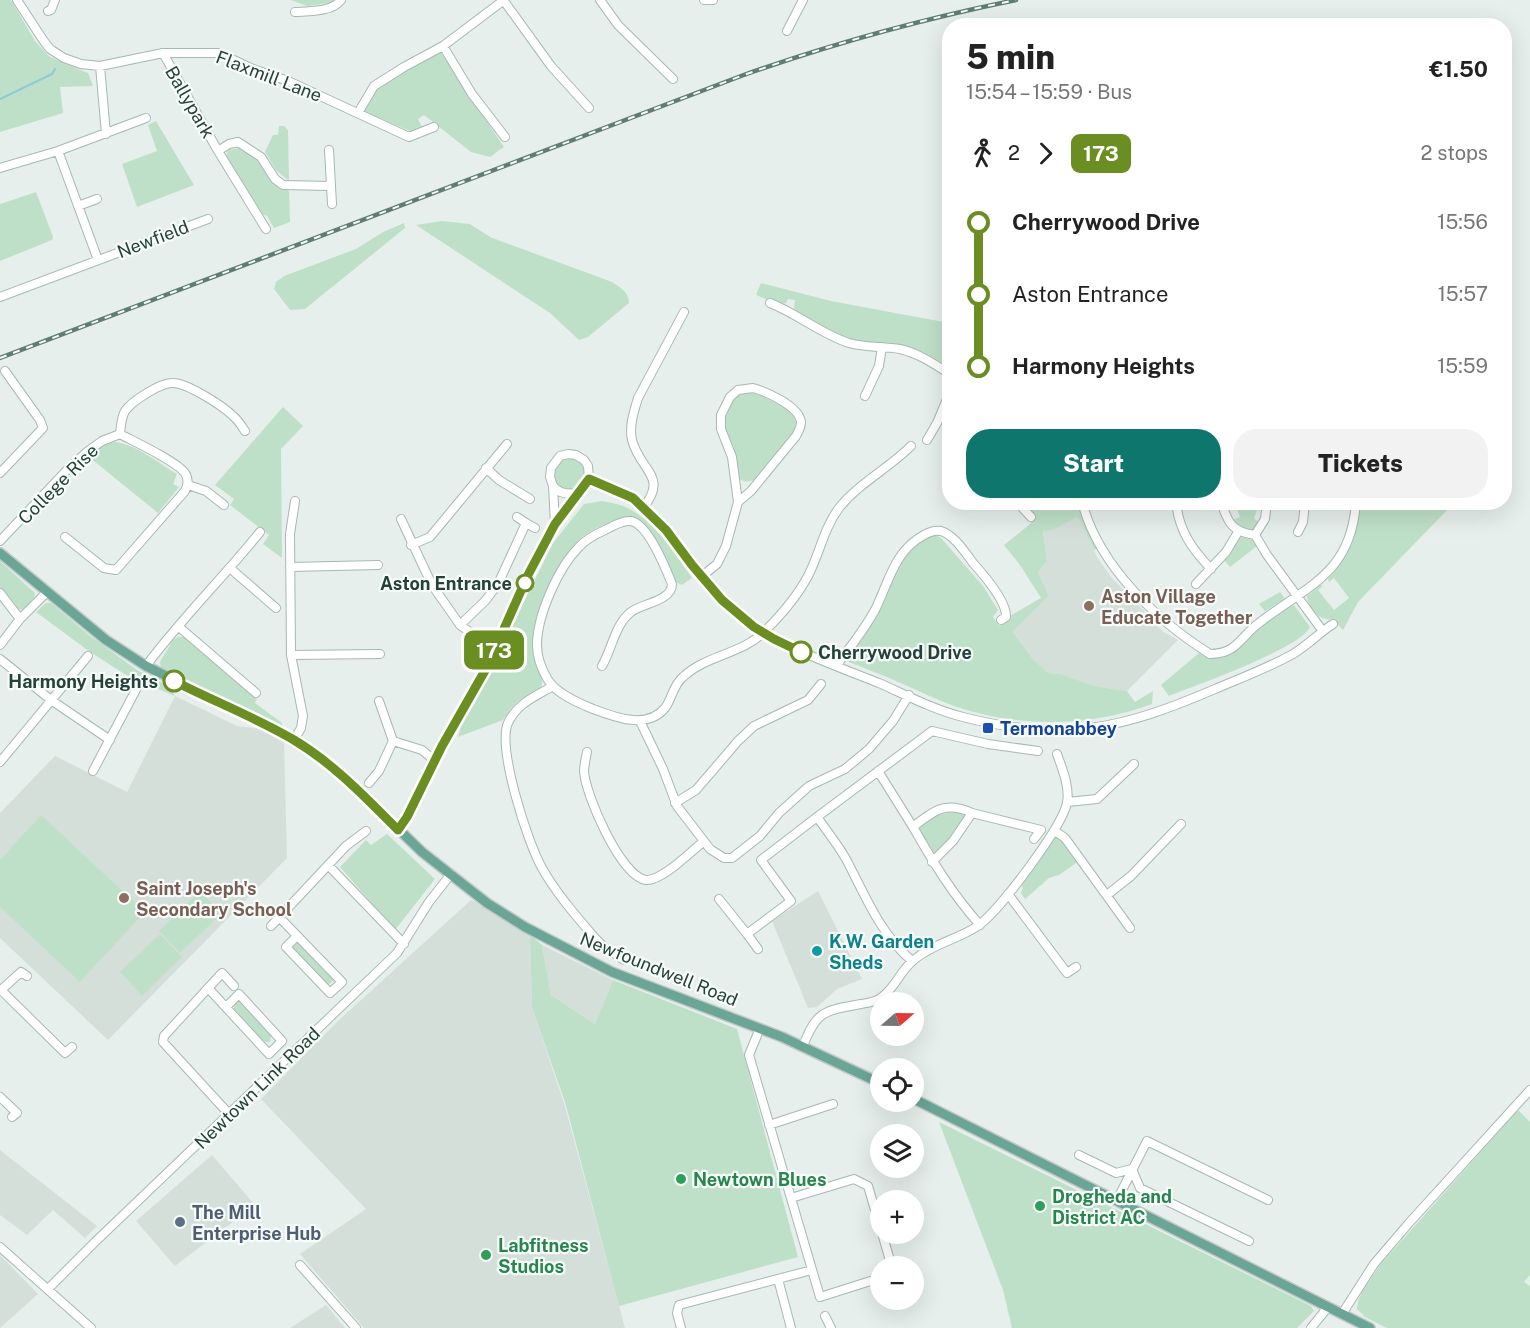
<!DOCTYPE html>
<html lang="en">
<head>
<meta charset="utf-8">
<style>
  body { margin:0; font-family:"Public Sans",sans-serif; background:#f2f2f2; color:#222; height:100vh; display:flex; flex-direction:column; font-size:22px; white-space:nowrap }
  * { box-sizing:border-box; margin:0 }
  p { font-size:20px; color:#767676 }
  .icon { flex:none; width:33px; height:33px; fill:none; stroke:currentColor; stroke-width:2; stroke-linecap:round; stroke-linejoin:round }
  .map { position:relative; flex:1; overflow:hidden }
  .sheet { position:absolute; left:942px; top:18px; width:570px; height:492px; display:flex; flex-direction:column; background:#fff; border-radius:24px; box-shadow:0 6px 24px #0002 }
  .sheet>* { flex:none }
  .badge { padding:0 12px; border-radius:9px; font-size:21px; line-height:39px }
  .needle { width:39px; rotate:70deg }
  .buttons { position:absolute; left:870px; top:992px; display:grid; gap:12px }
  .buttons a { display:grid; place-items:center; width:54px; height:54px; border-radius:50%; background:#fff; box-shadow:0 6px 24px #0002; font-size:30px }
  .map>.badge { position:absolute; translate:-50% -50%; box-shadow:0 0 0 3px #fff }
  .legs { display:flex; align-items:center; gap:9px; height:66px; padding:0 24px; font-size:20px }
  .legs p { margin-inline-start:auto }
  .head { display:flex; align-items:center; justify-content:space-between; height:102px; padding:0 24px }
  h1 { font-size:33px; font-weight:800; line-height:45px }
  .action { display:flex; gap:12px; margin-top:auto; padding:12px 24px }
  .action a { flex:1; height:69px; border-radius:24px; background:#0f766e; color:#fff; font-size:24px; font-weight:800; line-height:69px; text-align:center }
  .action a+a { background:#f2f2f2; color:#222 }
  ul { padding:0 24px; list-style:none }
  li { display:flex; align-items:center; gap:21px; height:72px; font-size:22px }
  li i { display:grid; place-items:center; width:9px; height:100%; margin:0 8px; background:currentColor }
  li i::after { content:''; width:15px; height:15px; margin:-8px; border:4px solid; border-radius:50%; background:#fff }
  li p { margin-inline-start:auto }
  li:first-child i { background:linear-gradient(#0000 50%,currentColor 0) }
  li:last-child i { background:linear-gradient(currentColor 50%,#0000 0) }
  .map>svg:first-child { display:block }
  .built { fill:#d4dfda }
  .green { fill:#bfe0c8 }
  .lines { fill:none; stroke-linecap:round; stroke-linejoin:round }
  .stream { stroke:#8ec9d4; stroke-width:2 }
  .minor-casing { stroke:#a8b8b2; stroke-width:10 }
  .major-casing { stroke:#c2cac8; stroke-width:12 }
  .minor { stroke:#fff; stroke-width:8 }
  .major { stroke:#6aa596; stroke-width:9 }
  .rail-casing { stroke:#5f7d75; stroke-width:4.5 }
  .rail { stroke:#f7fbf9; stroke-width:2; stroke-dasharray:7; stroke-linecap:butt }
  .line-1-casing { stroke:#fff; stroke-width:14 }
  .line-1 { stroke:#6b8e23; stroke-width:9 }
  .stop-1-dot { fill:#fff; stroke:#6b8e23; stroke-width:3 }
  .education-dot { fill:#8d6e63; stroke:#f7fbf9; stroke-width:2 }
  .transit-dot { fill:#1a4fb4; stroke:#f7fbf9; stroke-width:2 }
  .culture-dot { fill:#0f9aa8; stroke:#f7fbf9; stroke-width:2 }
  .leisure-dot { fill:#2e9e5b; stroke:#f7fbf9; stroke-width:2 }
  .service-dot { fill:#5c6f8a; stroke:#f7fbf9; stroke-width:2 }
  .labels { text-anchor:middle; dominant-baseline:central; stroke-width:4.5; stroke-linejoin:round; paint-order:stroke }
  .street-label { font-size:18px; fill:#24423a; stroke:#f7fbf9 }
  .stop-label { font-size:18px; font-weight:bold; fill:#24423a; stroke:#f7fbf9; text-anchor:end }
  .education-label { font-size:18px; font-weight:bold; fill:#785e54; stroke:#f7fbf9; text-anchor:start }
  .transit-label { font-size:18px; font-weight:bold; fill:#164399; stroke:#f7fbf9; text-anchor:start }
  .culture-label { font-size:18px; font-weight:bold; fill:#0d838f; stroke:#f7fbf9; text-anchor:start }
  .leisure-label { font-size:18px; font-weight:bold; fill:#27864d; stroke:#f7fbf9; text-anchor:start }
  .service-label { font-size:18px; font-weight:bold; fill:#4e5e75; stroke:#f7fbf9; text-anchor:start }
</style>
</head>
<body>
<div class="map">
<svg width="1530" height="1328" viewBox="0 0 1530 1328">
  <rect width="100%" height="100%" fill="#e6efeb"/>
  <path class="built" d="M1077 517 1079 518 1097 557 1111 577 1144 611 1146 616 1164 632 1178 640 1127 691 1094 686 1061 674 1048 673 1033 659 1013 632 1049 596 1038 572 1047 560 1043 531Z
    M175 696 237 726 259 729 284 742 287 858 108 1040 0 938V813L55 756 127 792Z
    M818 891 862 979 837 989 817 1007 808 1008 772 921Z
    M471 900 530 935 532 1008 564 1103 625 1328H364L300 1254 366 1209 261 1099 339 1020Z
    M542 945 613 980 595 1024 551 995Z
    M0 1150 97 1226 85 1238 53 1210 27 1235 0 1215Z
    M212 1155 255 1205 175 1266 136 1221Z
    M0 1255 38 1294 0 1328Z
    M326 1305 345 1328H290Z"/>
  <path class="green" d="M0 0H11L35 41 50 57 88 73 93 86 60 87 63 113 0 132Z
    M291 0H338L336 2 307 6Z
    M440 51 504 147 490 157 471 152 424 115 418 119 422 127 412 132 363 111C363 85 419 62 440 51Z
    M156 121 194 185 137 207 122 164 157 151 148 125Z
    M279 126H284L288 130 289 181 276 170 265 152 273 135H278Z
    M240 148 258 159 274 184 289 191 290 222 274 228 267 216 262 214 226 156 228 150Z
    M36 192 53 237 52 240 0 261V204Z
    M442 221 470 224 490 237 612 282C621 288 629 292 629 303L588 337 579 340 550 313 416 225Z
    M404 223 405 228 305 309 290 310 274 289 276 282 284 276 356 249 383 232Z
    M761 283 831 301 949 323V369L884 344 858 341 841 337 796 311 794 307 795 300 788 299 786 303 780 305 756 295Z
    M746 391 764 397 791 411 796 422 793 434 755 480C750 481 746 483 741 480 734 474 734 456 732 448 730 439 723 429 724 420 724 408 735 393 746 391Z
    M283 407 303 426 281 449 282 558 263 544 269 535 230 505 234 499 215 485Z
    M114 442C136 444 158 463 177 474L173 484 179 487 158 513 89 457 103 445Z
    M554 474a16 16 0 1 1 32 0a16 16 0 1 1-32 0Z
    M602 501C613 503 624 505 633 511 658 525 676 555 692 578L682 585 674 581 645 525C633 516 624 518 610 522 599 527 587 532 578 541 565 555 540 608 535 627 533 634 532 644 533 650 535 664 547 677 540 690L518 701 511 708 503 720 458 737C461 729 459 720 468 715L553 543 584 504Z
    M1448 502 1451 506 1358 602 1343 630 1333 619C1320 622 1308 608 1307 596L1321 585 1323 586 1318 590 1334 610 1349 598 1334 578 1329 582 1328 579C1347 557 1358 532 1359 503Z
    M1030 503H1078L1086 527 1097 549 1094 550 1079 519 1077 517 1052 530 1043 531 1047 561 1038 572 1049 596 1013 632 1033 659 1048 673 1061 674 1094 686 1127 691 1135 702 1153 691 1152 704C1090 727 1020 728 957 707 937 700 917 690 898 682 881 674 863 668 846 661V656L906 551 930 536 936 535 941 538 983 586 998 610 993 617 999 626 1011 619 1010 616 1041 598 1020 565 1004 545 1029 525 1036 516 1029 509Z
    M1235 503H1260L1254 518 1259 523 1254 530 1243 529 1233 520 1240 517Z
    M1241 537 1253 540 1257 546 1230 567 1224 560 1237 540Z
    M0 561 35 593 34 598 24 609 16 610 0 588Z
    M1280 592 1285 599 1265 611 1259 604Z
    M46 603H51L90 636 137 670 171 687 175 696 131 678 90 652 36 612Z
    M1294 605 1310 627C1301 648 1195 686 1169 696L1161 685 1199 653C1224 672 1246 640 1262 626 1272 618 1282 610 1294 605Z
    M178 637H186L257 699 255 703 282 723V727L161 667 160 662 173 640Z
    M953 812 967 813 940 852H931L918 827 938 815Z
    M41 815 145 912 80 982 0 907V860Z
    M387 834 435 879 395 930 340 867 366 840 371 845Z
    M1055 836 1062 838 1079 861 1059 875 1049 878 1025 899 1021 893 1023 888 1021 886Z
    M200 891 221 914 180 953 159 931Z
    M160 934 182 957 142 996 120 972Z
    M530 935 542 945 551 995 595 1024 613 980 737 1029 798 1257 619 1306 565 1102 532 1008Z
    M295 942H299L333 977 334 980 328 985 324 983 292 949V945Z
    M237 1001 241 1002 271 1034 270 1042H266L262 1040 234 1009V1003Z
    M1518 1110 1530 1122V1275L1524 1282 1530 1286V1328H1387L1365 1317 1357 1309 1358 1301 1362 1292 1380 1265Z
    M939 1122 1311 1306 1314 1311 1297 1328H1012L1003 1290Z"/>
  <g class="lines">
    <path class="stream" d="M0 99 52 74 55 69"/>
    <defs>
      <path id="minor" d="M17 0 43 40 50 49 64 58 81 64 100 66 163 53H219L253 69 288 81 409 137 434 127
        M600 0 618 25 673 79
        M704 0H713
        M504 1 551 66 589 108
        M48 11 51 10 55 0
        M295 12C310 11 332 12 341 0
        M787 31 803 0
        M443 46 472 94 505 137
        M163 53 218 151 266 229
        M100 66 106 134
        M358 113 374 86 404 67 443 46 504 0
        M329 150 332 204
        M58 151 98 260
        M218 151 229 144 238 142 261 157 275 179 283 185 330 186
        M0 168 58 151 146 118
        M78 206 97 199
        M0 297 208 219
        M770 303C798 314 821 334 849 343 866 348 883 346 900 349 918 353 934 364 950 374
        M753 388C767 392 799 406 801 422 801 428 798 432 796 436L751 491 738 502 732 457 721 429V415L730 397 738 390Z
        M865 396 879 366 882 347
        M120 434C121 426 121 418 125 411 132 401 160 383 172 383 186 382 223 406 233 416 238 420 241 425 245 431
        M927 440 937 423 950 392
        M486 468 499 480 530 499
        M0 473 43 428 40 420 5 371
        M589 479 633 498 666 530 692 565 722 600 754 627 774 639C808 656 843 669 879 683 906 695 934 710 963 717 1063 743 1122 729 1215 689 1241 678 1268 668 1293 654 1308 645 1319 633 1333 624
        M188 485 206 491 224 505
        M553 486C560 494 569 495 578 492
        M1017 502 1031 517
        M1082 502C1099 566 1156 620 1210 654 1237 654 1240 637 1259 623 1308 585 1351 574 1356 502
        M1176 502C1179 531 1192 549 1211 569
        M1221 502C1228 523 1232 532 1255 535
        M643 508C669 476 640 471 632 440 629 426 634 411 638 398L684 312
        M401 519 432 585 460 625
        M526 523 535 528
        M1298 532 1303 522 1305 502
        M1255 535 1267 555 1322 630
        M1255 535 1265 519 1267 502
        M65 537 104 568 116 570 185 491C188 485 189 479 185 473 176 461 135 442 120 434
        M0 541 67 470 88 451 102 441 120 434
        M411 545 430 537 507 444
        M290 567 378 565
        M231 569 276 608
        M701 577 717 564 726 546 738 502
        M1196 584 1226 552 1238 532
        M0 593 20 619
        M179 627 256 693
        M0 645 20 619 47 592
        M495 650 460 625 485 601 498 584 526 523 517 517
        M291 655 380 654
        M0 659 51 700 110 740
        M146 666C181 619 223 578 260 532
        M602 666C612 649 615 624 631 612 643 603 672 601 672 584 666 569 648 524 631 521 623 520 612 526 605 530 596 534 586 539 579 547 558 568 537 616 537 645 537 656 542 670 548 680 557 694 578 703 593 709 614 717 647 730 665 708 672 699 673 685 683 677 706 655 743 654 765 631 781 615 799 594 809 574 820 552 824 528 839 508 859 483 889 468 911 446
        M836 666C850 648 864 630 875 610 889 582 894 551 924 535 929 532 934 530 941 531 954 535 965 552 973 563 983 574 1007 602 1006 617L1001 620
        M553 686C536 696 516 704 508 723 497 748 528 844 542 868 556 893 576 916 595 938L604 947 624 960
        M379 701 393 741
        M640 721 663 769 677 806 710 849 724 858H732L760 836 779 813 809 786 845 769 869 749 893 721 909 695
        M294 740 301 728 303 716 291 655 290 534 295 501
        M587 752C586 758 584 765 584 771 585 794 621 877 646 880 662 881 690 852 703 842
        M0 762 88 656
        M93 771 139 684
        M878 771 913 827
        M369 783 379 771 393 741 422 750 435 761
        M1067 802 1097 799 1134 764
        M675 803 696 790 738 741 754 726 808 700 821 684
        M972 813 1041 830 1034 839
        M817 817 932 731 988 744 1038 751
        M398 830 407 817 442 746 487 667 528 575 555 524 578 492 587 485 589 479 588 466 584 460 576 455 568 454 560 456 551 468 550 477 553 486 555 524
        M1055 831 1065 838 1130 928
        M932 862 953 841 972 813C946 801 934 810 913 827 933 862 953 895 980 925
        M328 865 404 944
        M1008 894 1067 973 1076 967
        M1107 895 1131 876 1181 824
        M719 899 747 934 791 901 761 860 817 817C827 831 838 845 846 859 865 895 880 934 912 961
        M280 918 342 982 330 993 286 947 297 936
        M271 926 346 846 366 831
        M747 934 758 949
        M208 988 269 1054 282 1041 239 994 226 1007
        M1 990 65 1053 72 1047
        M0 991 21 972 27 976
        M760 1028 749 1055 820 1297 880 1278
        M803 1046C817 1010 824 1011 861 1004 868 1003 876 1002 882 997 896 987 901 969 915 959 934 943 960 939 979 925 1000 910 1062 827 1067 803 1070 787 1062 768 1057 754
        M0 1097 17 1113 12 1117
        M229 1114 163 1042 164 1036 222 973 234 986
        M769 1125 833 1104
        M1079 1155 1116 1173 1132 1169 1140 1188 1249 1241
        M791 1198 854 1179 868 1186 880 1227
        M1117 1200 1147 1141 1268 1200
        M882 1233 889 1257 888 1266
        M0 1247 91 1328
        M300 1265 356 1328
        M778 1279 791 1328
        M48 1289 95 1242 397 953 429 902 451 874
        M1342 1314 1374 1264 1409 1223 1530 1090
        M825 1316 831 1328
        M681 1328 677 1313 679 1305 812 1270
        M1311 1328 1328 1307"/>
      <path id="major" d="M0 553 106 640 146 666 274 729 316 755 356 788 422 852 487 903 525 927 612 972 782 1037 880 1083
        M914 1099 1370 1328"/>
    </defs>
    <use href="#minor" class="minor-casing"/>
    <use href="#major" class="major-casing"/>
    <use href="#minor" class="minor"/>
    <use href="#major" class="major"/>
    <defs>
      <path id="rail" d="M0 358 741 76C831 44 922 19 1016 0"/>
    </defs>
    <use href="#rail" class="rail-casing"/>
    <use href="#rail" class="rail"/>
  </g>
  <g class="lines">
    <defs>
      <path id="line-1" d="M174 681C213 701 255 717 294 740 334 764 366 798 398 830L407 817 442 746 487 667 528 575 555 524 589 479 633 498 666 530 692 565 722 600 754 627 774 639 801 652"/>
    </defs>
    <use href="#line-1" class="line-1-casing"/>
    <use href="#line-1" class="line-1"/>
  </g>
  <g class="stop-1-dot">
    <circle cx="525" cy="583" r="8"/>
    <circle cx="801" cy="652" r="10"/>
    <circle cx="174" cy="681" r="10"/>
  </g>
  <g class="education-dot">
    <circle cx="1089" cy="606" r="6"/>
    <circle cx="124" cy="898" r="6"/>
  </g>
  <rect class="transit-dot" x="982" y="722" width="12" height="12" rx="3"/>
  <circle class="culture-dot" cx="817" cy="951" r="6"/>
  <g class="leisure-dot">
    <circle cx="681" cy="1179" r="6"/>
    <circle cx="1040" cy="1206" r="6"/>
    <circle cx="486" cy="1255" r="6"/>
  </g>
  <circle class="service-dot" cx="180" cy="1222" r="6"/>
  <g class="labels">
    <g class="street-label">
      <text transform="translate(269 76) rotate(21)">Flaxmill Lane</text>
      <text transform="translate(190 102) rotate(60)">Ballypark</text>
      <text transform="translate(153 239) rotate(-21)">Newfield</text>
      <text transform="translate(58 484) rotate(-45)">College Rise</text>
      <text transform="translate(659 969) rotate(22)">Newfoundwell Road</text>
      <text transform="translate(257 1088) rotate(-44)">Newtown Link Road</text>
    </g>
    <g class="stop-label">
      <text x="512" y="583">Aston Entrance</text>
      <text x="818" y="652" text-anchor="start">Cherrywood Drive</text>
      <text x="158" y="681">Harmony Heights</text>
    </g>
    <g class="education-label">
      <text x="1101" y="596">Aston Village<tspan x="1101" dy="21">Educate Together</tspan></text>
      <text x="136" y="888">Saint Joseph's<tspan x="136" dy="21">Secondary School</tspan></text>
    </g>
    <g class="transit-label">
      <text x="1000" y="728">Termonabbey</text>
    </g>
    <g class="culture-label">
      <text x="829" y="941">K.W. Garden<tspan x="829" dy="21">Sheds</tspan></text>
    </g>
    <g class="leisure-label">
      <text x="693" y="1179">Newtown Blues</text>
      <text x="1052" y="1196">Drogheda and<tspan x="1052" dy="21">District AC</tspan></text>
      <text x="498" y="1245">Labfitness<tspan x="498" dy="21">Studios</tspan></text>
    </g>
    <g class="service-label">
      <text x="192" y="1212">The Mill<tspan x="192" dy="21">Enterprise Hub</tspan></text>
    </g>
  </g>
</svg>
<div class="buttons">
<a><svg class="needle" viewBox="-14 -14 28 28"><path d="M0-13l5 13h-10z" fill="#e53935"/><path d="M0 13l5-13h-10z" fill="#767676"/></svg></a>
<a><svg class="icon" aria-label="locate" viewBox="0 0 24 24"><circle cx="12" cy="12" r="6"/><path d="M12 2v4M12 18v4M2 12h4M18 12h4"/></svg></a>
<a><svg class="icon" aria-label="layers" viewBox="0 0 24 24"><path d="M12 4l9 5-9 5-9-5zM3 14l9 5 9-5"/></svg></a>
<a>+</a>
<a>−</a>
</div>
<b class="badge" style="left:494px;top:650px;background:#6b8e23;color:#fff">173</b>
<section class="sheet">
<div class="head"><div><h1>5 min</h1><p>15:54 – 15:59 · Bus</p></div><b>€1.50</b></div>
<div class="legs"><svg class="icon" aria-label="walk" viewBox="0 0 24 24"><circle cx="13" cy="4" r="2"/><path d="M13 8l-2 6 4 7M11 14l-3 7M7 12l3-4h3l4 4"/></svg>2<svg class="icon" aria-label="forward" viewBox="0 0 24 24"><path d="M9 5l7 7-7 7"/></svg><b class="badge" style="background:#6b8e23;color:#fff">173</b><p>2 stops</p></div>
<ul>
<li><i style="color:#6b8e23"></i><b>Cherrywood Drive</b><p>15:56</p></li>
<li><i style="color:#6b8e23"></i><span>Aston Entrance</span><p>15:57</p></li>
<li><i style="color:#6b8e23"></i><b>Harmony Heights</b><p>15:59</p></li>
</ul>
<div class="action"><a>Start</a><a>Tickets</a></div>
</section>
</div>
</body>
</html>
